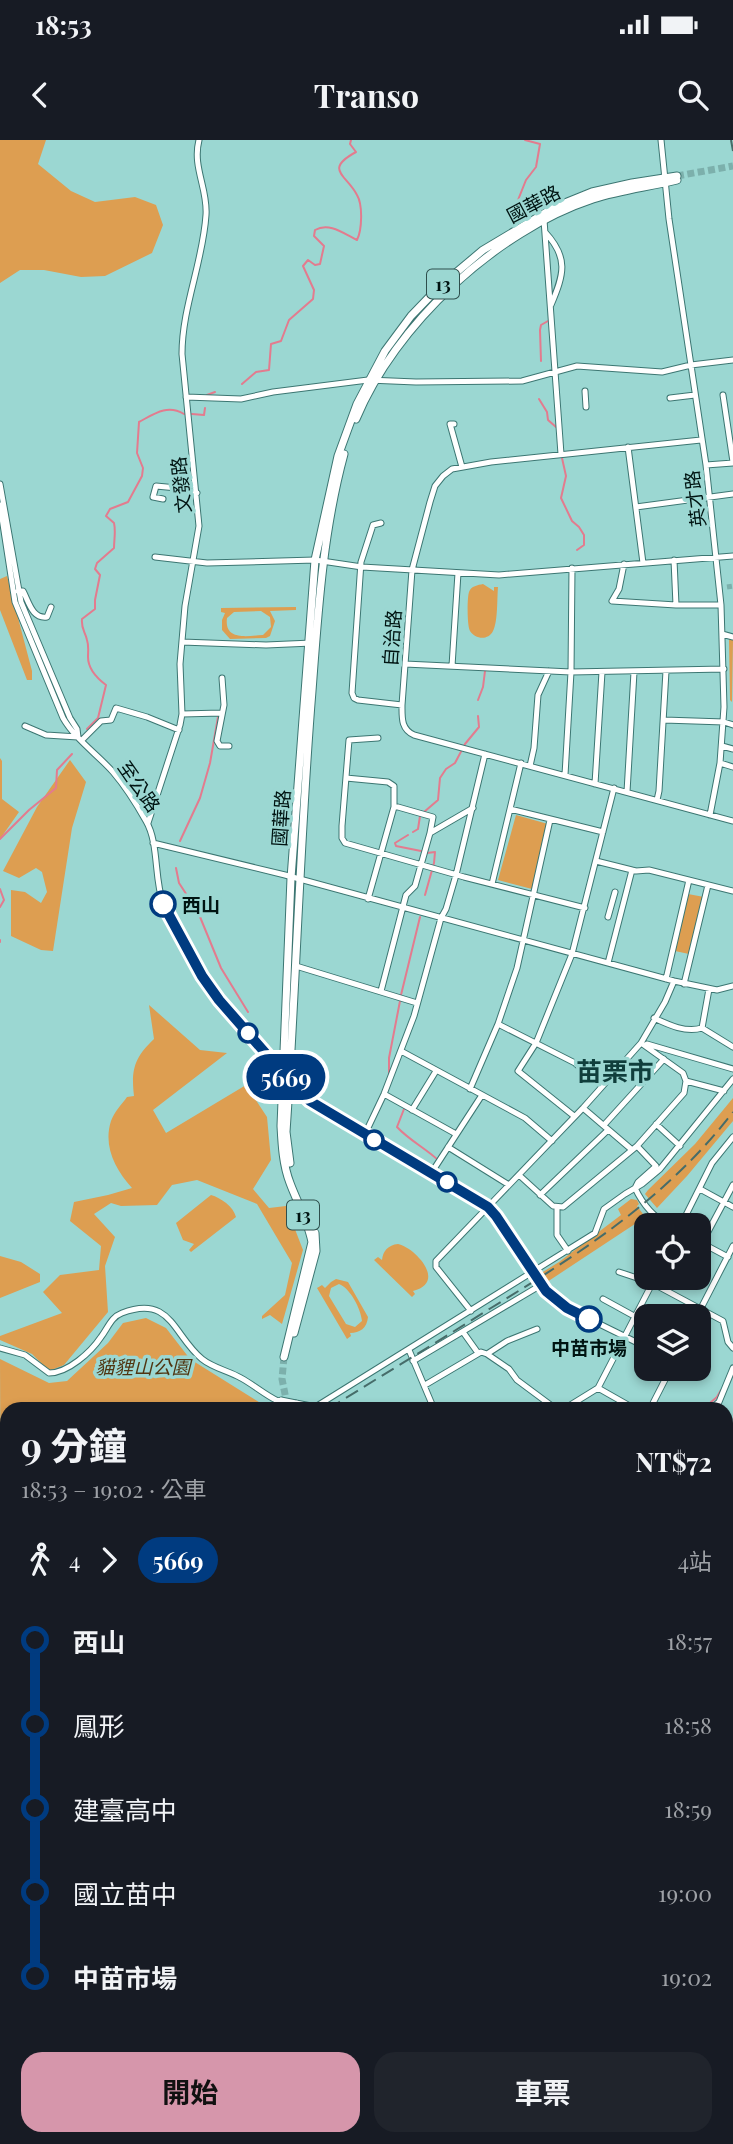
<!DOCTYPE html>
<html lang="zh-TW">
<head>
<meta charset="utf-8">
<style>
  body { margin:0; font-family:"Playfair Display","Noto Sans TC",serif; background:#20242c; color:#f1f3f6; height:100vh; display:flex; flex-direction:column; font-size:26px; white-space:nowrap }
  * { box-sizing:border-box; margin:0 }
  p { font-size:23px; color:#9ea1a6 }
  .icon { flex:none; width:38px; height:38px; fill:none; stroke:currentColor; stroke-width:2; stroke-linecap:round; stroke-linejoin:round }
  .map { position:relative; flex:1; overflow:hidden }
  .sheet { position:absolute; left:0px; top:1262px; width:733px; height:744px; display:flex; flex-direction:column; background:#171b24; border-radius:21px 21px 0 0; box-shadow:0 4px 10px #0003 }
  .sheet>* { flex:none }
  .badge { padding:0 14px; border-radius:23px; font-size:24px; line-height:46px }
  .fabs { position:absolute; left:634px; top:1073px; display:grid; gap:14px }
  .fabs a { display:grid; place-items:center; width:77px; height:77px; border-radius:14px; background:#171b24; box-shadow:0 4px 10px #0003; font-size:35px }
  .map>.badge { position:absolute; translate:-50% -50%; box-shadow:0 0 0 4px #fff }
  .legs { display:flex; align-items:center; gap:10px; height:77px; padding:0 21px; font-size:23px }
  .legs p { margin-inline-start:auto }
  .headline { display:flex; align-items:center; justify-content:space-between; height:119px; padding:0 21px }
  h1 { font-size:38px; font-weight:700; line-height:52px }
  .cta { display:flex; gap:14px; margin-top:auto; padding:14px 21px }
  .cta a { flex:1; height:80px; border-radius:21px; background:#d696ab; color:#111; font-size:28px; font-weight:700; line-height:80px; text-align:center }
  .cta a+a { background:#20242c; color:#f1f3f6 }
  ul { padding:0 21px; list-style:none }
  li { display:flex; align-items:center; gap:24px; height:84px; font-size:26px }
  li i { display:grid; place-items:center; width:10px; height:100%; margin:0 9px; background:currentColor }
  li i::after { content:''; width:18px; height:18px; margin:-9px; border:5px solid; border-radius:50%; background:#171b24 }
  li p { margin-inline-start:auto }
  li:first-child i { background:linear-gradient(#0000 50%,currentColor 0) }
  li:last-child i { background:linear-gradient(currentColor 50%,#0000 0) }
  .status { display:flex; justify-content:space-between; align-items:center; height:49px; padding:0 35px; background:#171b24; direction:ltr }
  .status svg { height:19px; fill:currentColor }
  header { display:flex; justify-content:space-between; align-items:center; height:91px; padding:0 21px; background:#171b24; font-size:32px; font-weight:700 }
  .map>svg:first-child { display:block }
  .green { fill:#dd9e51; fill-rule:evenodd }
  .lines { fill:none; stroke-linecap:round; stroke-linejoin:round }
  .stream { stroke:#e37b8e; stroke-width:2 }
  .minor-tunnel { stroke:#7cb0ac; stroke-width:5; stroke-dasharray:5 2.5; stroke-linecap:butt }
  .major-tunnel { stroke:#7cb0ac; stroke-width:7; stroke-dasharray:7 3.5; stroke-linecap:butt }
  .minor-casing { stroke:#3c7672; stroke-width:7 }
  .major-casing { stroke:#3c7672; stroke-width:9 }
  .minor { stroke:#fff; stroke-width:5 }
  .major { stroke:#fff; stroke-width:7 }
  .rail { stroke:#466c69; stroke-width:2; stroke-dasharray:14 7; stroke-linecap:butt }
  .minor-bridge-casing { stroke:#3c7672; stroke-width:7; stroke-linecap:butt }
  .minor-bridge { stroke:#fff; stroke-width:5 }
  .line-1-casing { stroke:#fff; stroke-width:16 }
  .line-1 { stroke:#003b80; stroke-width:10 }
  .stop-1-dot { fill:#fff; stroke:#003b80; stroke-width:3.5 }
  .labels { text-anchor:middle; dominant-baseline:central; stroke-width:7; stroke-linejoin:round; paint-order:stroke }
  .shield { fill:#9bd7d2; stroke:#2e4e4c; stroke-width:2 }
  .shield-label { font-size:18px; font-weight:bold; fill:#001412 }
  .street-label { font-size:19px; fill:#001412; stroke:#9bd7d2 }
  .stop-label { font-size:19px; font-weight:bold; fill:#001412; stroke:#9bd7d2; text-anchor:start }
  .park-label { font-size:19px; font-style:italic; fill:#503511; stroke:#9bd7d2 }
  .district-label { font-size:26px; font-weight:bold; fill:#103e3c; stroke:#9bd7d2 }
</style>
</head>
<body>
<div class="status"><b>18:53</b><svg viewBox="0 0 49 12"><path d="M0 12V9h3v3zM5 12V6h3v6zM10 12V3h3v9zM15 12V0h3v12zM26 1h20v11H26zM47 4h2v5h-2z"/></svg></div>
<header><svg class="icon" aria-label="back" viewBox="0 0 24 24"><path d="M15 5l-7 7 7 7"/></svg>Transo<svg class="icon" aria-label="search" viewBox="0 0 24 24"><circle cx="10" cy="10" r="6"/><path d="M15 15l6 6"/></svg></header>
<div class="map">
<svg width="733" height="2004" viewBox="0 0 733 2004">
  <rect width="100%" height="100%" fill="#9bd7d2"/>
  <path class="green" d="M0 0H46L38 24 71 51 95 62 135 57 156 65 163 85 152 113 105 136 81 137 44 130H20L0 143Z
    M7 436 32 531V540H27L0 470V439Z
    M483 444 494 451V447H498C497 458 498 482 493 491 488 501 475 499 470 491 467 486 467 458 469 452 471 446 478 445 483 444Z
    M296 467V470L270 471 275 481 270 496 266 498 230 499 222 490V480L225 473 221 472V468ZM234 472 261 471 270 477 271 487 263 495C247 496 224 501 227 478Z
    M729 499 733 500 732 562 730 560Z
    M0 618 2 621V659L19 672 0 699Z
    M70 620 86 642 72 688 53 811 41 810 11 796V750L25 752 41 763 47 752 42 732 36 728 19 738 3 731 37 667Z
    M516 675 548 684 532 749 498 740Z
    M688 754 704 757 689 814 675 811Z
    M149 865 200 910 227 913 153 970 166 993 246 945 267 977 271 1020 253 1049 269 1068 286 1066 303 1110 282 1184 270 1175 262 1179V1176L285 1155 292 1123 257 1064 197 1040 172 1045 157 1065 121 1066 111 1063 94 1074 115 1097 105 1126 108 1172 64 1225 49 1231 32 1214 0 1200V1196L62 1173 43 1152 60 1135 99 1130 101 1106 70 1081 74 1062 108 1055 132 1048C115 1029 103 1006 111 981 114 972 122 964 127 957L134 956C131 930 134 918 154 899Z
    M733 958V981L687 1036 657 1068 645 1054 648 1050 695 1004Z
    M211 1055C221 1058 233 1066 236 1077L191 1112 189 1110 194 1104 183 1100 176 1083Z
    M631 1059 637 1060 639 1064 637 1066 643 1074 644 1078 544 1144 538 1135 559 1122 621 1075 618 1069Z
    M398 1104C414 1107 448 1142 413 1151L415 1154 412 1157 374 1120 378 1117 382 1120C383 1111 388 1105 398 1104Z
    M0 1116 21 1122 40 1134V1142L0 1158Z
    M336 1139 348 1142 368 1177C367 1188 360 1193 350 1193L351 1196 347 1199 317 1148 322 1145 325 1148 331 1142ZM339 1144C350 1148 361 1169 362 1181L355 1187 346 1184 329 1156 331 1148Z
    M146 1178 166 1188 190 1219 270 1269H7V1465L1 1463 0 1219 49 1243 67 1241 108 1203 123 1183Z
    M7 1697V1766L0 1772V1700Z
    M313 1998 364 1999V2004H313Z"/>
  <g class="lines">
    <path class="stream" d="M525 0 540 4 536 27 526 40 516 65 529 73
      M541 221 540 190 541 185 548 181
      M242 244 256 232 269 230 271 204 281 201 289 180 313 159 314 150 303 126 308 120 315 125 320 124 324 106 314 96 315 90C329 82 343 93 357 100 362 90 363 65 357 55 347 35 323 30 356 12L350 4 351 0
      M207 255 215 252
      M539 259 547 272 548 280 556 287
      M192 274 204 275 205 268
      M562 318 566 336 561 358 572 381 579 387 584 395V405L577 410
      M478 560 483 547 485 531
      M87 589 98 578 106 545C98 539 88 529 88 517 88 511 89 506 87 500 85 491 81 489 82 479L95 469V460L100 435 95 429 97 423 114 408C114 399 116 392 114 383L106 376 110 369 128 362 142 336 143 328 137 313 139 282C154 274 167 264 184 274
      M424 672 438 660 440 638 446 629 455 623 465 604 479 587 478 576
      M413 692 418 689 420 676
      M408 695 395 703 396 706 421 711
      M0 699 29 670 56 648 57 630 72 614
      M180 701 200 658 210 623 218 577
      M176 728 179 743 198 772 221 828 248 872
      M0 749 4 760 0 767
      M425 755 434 723 435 712 427 713
      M0 800V802
      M401 855 420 777
      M389 933V918L400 861
      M404 969 397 987C409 1000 425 1008 438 1020
      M703 1269 717 1257 721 1250
      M578 1998 580 2004"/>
    <path class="minor-tunnel" d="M727 447 733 446"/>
    <path class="major-tunnel" d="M677 36 733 26
      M284 1217 282 1239 288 1269"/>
    <defs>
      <path id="minor" d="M661 0 669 79 706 325 721 465 724 567 720 623 710 675
        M544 80 561 314
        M545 92C569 118 564 134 551 165
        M585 251 586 267
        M723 255 733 322
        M186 257 241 259 273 252 368 240 416 242 522 241 577 226 662 232 691 225 733 220
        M670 258 695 255
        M454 284H450L462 327
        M701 300 491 322 452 329 443 336 435 346 430 362 412 430 402 565C402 578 401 589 414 595L733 681
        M628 307 643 423
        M706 325 733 323
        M0 344 21 462 70 578 77 589 78 597
        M163 359 153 357 156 346 177 348 197 353
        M0 365 15 462 63 578C75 599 97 614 113 632 125 646 137 665 146 681 159 703 154 738 163 763 187 829 237 881 283 931
        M636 367 733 354
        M381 383 373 385 361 422 352 553 354 558 358 560 402 565
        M155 417 207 423 315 420 362 427 499 435 733 416
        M674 420 676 465
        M624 424 619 449 612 461 676 465H721
        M18 451H23C29 462 32 479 47 477L51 467
        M722 494 733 497
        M182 502 266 505 312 503
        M405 524 571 532 724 529
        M452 526 458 433
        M222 538 224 565 217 601 220 606H229
        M182 574 221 573
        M664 580 724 582 733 585
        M25 586 46 595 78 597
        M378 598 349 600 342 686V698L345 703 464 737 585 768
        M82 600 101 581 111 580 116 568 147 577 179 590
        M722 606 733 609
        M720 623 733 627
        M530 626 534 608 538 555 549 531
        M565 635 571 532 572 428
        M346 638 388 642 394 646V667L368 759
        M595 644 602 532
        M627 652 634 532
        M657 660 659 651 666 531
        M394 667H398L433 677 430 693
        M510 669 603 692
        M148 683 180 585 182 574 180 524 185 466 199 386 182 214C182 167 203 122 206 75 208 49 192 27 199 0
        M153 703 285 735 674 841 717 850 733 846
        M596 721 636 731 649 730 733 751
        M492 744 521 623
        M608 777 615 752
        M608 823 632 730
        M296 826 417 863
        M666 839 689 740
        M684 844 708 745
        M381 851 406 755 415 746 430 693 473 668
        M654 878C669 885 686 893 702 888L733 907
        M498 884 575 923 602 946
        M702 888 709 849
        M647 904 733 929
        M401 911 525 978 552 1001
        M288 939 320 967 484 1064C518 1091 527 1140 567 1168L646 1207
        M686 941 724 951
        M470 949 498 884 517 828 550 680
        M384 954 456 994
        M583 968 631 1009
        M412 970 436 931
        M574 976 518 931 536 903 572 814 614 648
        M656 984 680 1006
        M604 985 664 919
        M365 994 384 954 414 876 441 778 446 769 456 735 485 614
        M637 1006 656 1026 638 1042 635 1048C643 1065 653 1077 669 1085
        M448 1007 509 1045
        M432 1032 482 955
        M519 1035 553 1066 563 1067 637 1006 684 953 686 941 683 933 641 903
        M700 1049 733 1067
        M540 1055 608 990
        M557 1068V1095L568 1111
        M681 1085 712 1023 733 997
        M698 1101 728 1117
        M702 1103 733 1045
        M619 1132 652 1143 723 1181 728 1202 733 1208
        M603 1159 634 1176
        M471 1171 436 1127V1121L583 968 641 903 665 862 674 841
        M697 1176 733 1106
        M463 1192 478 1213
        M0 1208 25 1215 49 1233C68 1233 91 1212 101 1197 108 1188 111 1177 122 1173 171 1154 173 1195 202 1219 213 1228 229 1231 241 1238 254 1245 265 1255 278 1261L281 1260
        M409 1210 434 1269
        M487 1214 509 1229 517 1240 556 1269
        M413 1221 541 1145
        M688 1228 693 1231
        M425 1245 481 1212 487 1214 507 1201 537 1189
        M598 1248 635 1269
        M296 1263 316 1267
        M312 1269 595 1093 604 1069 625 1054 642 1044 660 1029 733 939
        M564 1269 598 1248 655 1138
        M650 1269 671 1228
        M711 1269 719 1262 733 1228
        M726 1322 733 1325
        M0 1342 7 1344
        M726 1444 733 1447
        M0 1463 7 1467
        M726 1492 733 1494
        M0 1508 7 1503
        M0 1539 7 1545
        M0 1577 7 1568
        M726 1586 733 1589
        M0 1602 7 1608
        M0 1642 7 1648
        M0 1666 7 1660
        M726 1787 733 1773
        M0 1804 7 1785
        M6 1850 7 1851
        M0 1872 7 1876
        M0 1914 7 1905
        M726 1917 733 1922
        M0 1921 7 1926
        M0 1960 7 1959
        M0 1965 7 1964
        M726 1987 733 1979
        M369 1998 370 2004
        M402 1998V2004
        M454 1998 455 2004
        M0 1999 7 1998
        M669 2003V2004
        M639 2004 640 1998
        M712 2004 717 1998"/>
      <path id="major" d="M356 279C395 185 496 91 593 59 621 50 649 47 677 40
        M290 1023 286 992C296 845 300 698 312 551 318 471 323 391 344 314
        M294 1193 316 1111 315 1093
        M284 1217 312 1102C308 1081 297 1062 290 1043 283 1025 282 1005 281 986L291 738 315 420 338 316 357 264 385 211 411 176 439 147 483 110 555 67 592 52 632 43 677 36
        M159 2004 164 1998"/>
    </defs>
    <use href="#minor" class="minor-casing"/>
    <use href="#major" class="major-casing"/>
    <use href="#minor" class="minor"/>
    <use href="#major" class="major"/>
    <path class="rail" d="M731 0 733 11
      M328 1269C383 1235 437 1202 491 1168 582 1112 667 1058 733 972"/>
    <defs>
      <path id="minor-bridge" d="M281 1260 296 1263"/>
    </defs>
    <use href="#minor-bridge" class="minor-bridge-casing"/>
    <use href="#minor-bridge" class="minor-bridge"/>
  </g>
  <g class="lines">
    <defs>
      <path id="line-1" d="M163 764 202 836 219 860 289 940 310 961 320 967 488 1067 496 1076 546 1151 567 1168 589 1179"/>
    </defs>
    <use href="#line-1" class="line-1-casing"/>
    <use href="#line-1" class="line-1"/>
  </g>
  <g class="stop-1-dot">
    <circle cx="163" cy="764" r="12"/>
    <circle cx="248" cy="893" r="9"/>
    <circle cx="374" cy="1000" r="9"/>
    <circle cx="447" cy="1042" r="9"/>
    <circle cx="589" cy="1179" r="12"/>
  </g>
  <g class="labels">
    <g class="shield">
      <rect x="427" y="129.5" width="32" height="29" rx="5"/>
      <rect x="287" y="1060.5" width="32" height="29" rx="5"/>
    </g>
    <g class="shield-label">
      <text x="443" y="144">13</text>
      <text x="303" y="1075">13</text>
    </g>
    <g class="street-label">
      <text transform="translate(533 63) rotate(-28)">國華路</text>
      <text transform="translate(180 345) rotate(-96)">文發路</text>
      <text transform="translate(694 359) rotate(-97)">英才路</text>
      <text transform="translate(391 498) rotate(-86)">自治路</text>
      <text transform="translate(140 646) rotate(55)">至公路</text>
      <text transform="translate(280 678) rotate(-86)">國華路</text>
    </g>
    <g class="stop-label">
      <text x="182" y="764">西山</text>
      <text x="589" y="1207" text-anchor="middle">中苗市場</text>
    </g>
    <g class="park-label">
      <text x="143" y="1226">貓貍山公園</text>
    </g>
    <g class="district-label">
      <text x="615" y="930">苗栗市</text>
    </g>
  </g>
</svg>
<div class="fabs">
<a><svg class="icon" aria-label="locate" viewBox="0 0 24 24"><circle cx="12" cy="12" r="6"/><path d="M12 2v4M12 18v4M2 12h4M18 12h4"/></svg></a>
<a><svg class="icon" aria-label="layers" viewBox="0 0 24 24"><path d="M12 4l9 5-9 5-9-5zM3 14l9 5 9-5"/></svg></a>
</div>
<b class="badge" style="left:286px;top:937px;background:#003b80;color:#fff">5669</b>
<section class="sheet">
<div class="headline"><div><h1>9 分鐘</h1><p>18:53 – 19:02 · 公車</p></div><b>NT$72</b></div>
<div class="legs"><svg class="icon" aria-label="walk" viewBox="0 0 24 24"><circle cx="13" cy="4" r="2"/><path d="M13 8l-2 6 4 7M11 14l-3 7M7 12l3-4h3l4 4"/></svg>4<svg class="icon" aria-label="forward" viewBox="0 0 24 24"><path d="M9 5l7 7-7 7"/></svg><b class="badge" style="background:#003b80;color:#fff">5669</b><p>4站</p></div>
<ul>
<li><i style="color:#003b80"></i><b>西山</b><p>18:57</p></li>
<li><i style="color:#003b80"></i><span>鳳形</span><p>18:58</p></li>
<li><i style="color:#003b80"></i><span>建臺高中</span><p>18:59</p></li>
<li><i style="color:#003b80"></i><span>國立苗中</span><p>19:00</p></li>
<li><i style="color:#003b80"></i><b>中苗市場</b><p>19:02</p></li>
</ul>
<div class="cta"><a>開始</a><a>車票</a></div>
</section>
</div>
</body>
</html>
